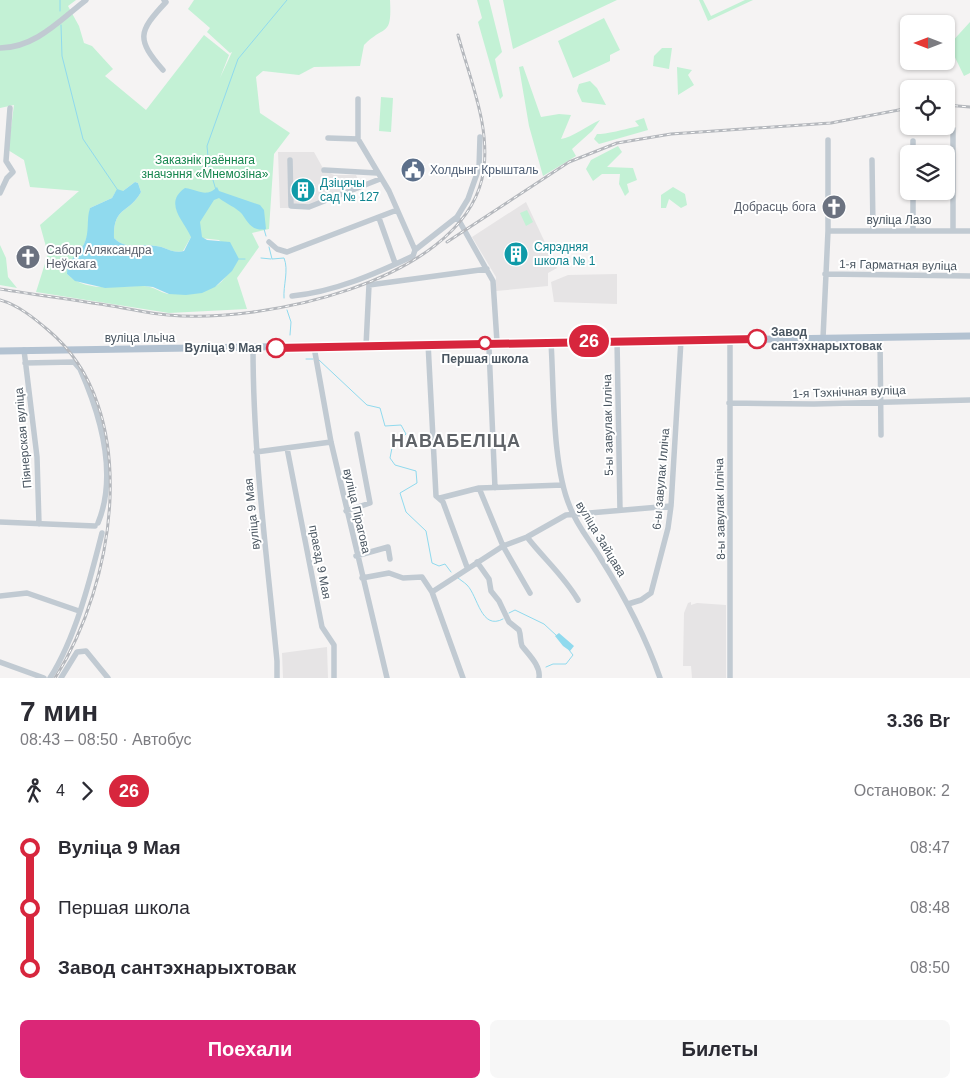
<!DOCTYPE html>
<html lang="ru">
<head>
<meta charset="utf-8">
<style>
  body { margin:0; font-family:Arial,sans-serif; background:#f7f7f7; color:#2b2b33; height:100vh; display:flex; flex-direction:column; font-size:19px; white-space:nowrap }
  * { box-sizing:border-box; margin:0 }
  p { font-size:16px; color:#7c7c81 }
  .icon { flex:none; width:28px; height:28px; fill:none; stroke:currentColor; stroke-width:2; stroke-linecap:round; stroke-linejoin:round }
  .map { position:relative; height:678px; overflow:hidden }
  .side { display:flex; flex-direction:column; background:#fff; flex:1 }
  .side>* { flex:none }
  .badge { padding:0 10px; border-radius:16px; font-size:18px; line-height:32px }
  .needle { width:32px; rotate:270deg }
  .controls { position:absolute; left:900px; top:15px; display:grid; gap:10px }
  .controls a { display:grid; place-items:center; width:55px; height:55px; border-radius:8px; background:#fff; box-shadow:0 1px 4px #0004; font-size:25px }
  .map>.badge { position:absolute; translate:-50% -50%; box-shadow:0 0 0 2px #fff }
  .legs { display:flex; align-items:center; gap:8px; height:55px; padding:0 20px; font-size:16px }
  .legs p { margin-inline-start:auto }
  .summary { display:flex; align-items:center; justify-content:space-between; height:85px; padding:0 20px }
  h1 { font-size:28px; font-weight:600; line-height:38px }
  .cta { display:flex; gap:10px; margin-top:auto; padding:10px 20px }
  .cta a { flex:1; height:58px; border-radius:8px; background:#db2777; color:#fff; font-size:20px; font-weight:600; line-height:58px; text-align:center }
  .cta a+a { background:#f7f7f7; color:#2b2b33 }
  ul { padding:0 20px; list-style:none }
  li { display:flex; align-items:center; gap:18px; height:60px; font-size:19px }
  li i { display:grid; place-items:center; width:8px; height:100%; margin:0 6px; background:currentColor }
  li i::after { content:''; width:12px; height:12px; margin:-6px; border:4px solid; border-radius:50%; background:#fff }
  li p { margin-inline-start:auto }
  li:first-child i { background:linear-gradient(#0000 50%,currentColor 0) }
  li:last-child i { background:linear-gradient(currentColor 50%,#0000 0) }
  .map>svg:first-child { display:block }
  .education { fill:#e6e4e5 }
  .green { fill:#c3f1d5; fill-rule:evenodd }
  .water { fill:#90daee }
  .lines { fill:none; stroke-linecap:round; stroke-linejoin:round }
  .stream { stroke:#90daee; stroke-width:1 }
  .minor { stroke:#c1cad2; stroke-width:5.5 }
  .major { stroke:#b3c2d1; stroke-width:7 }
  .rail-casing { stroke:#b5b8bd; stroke-width:3 }
  .rail { stroke:#fff; stroke-width:1; stroke-dasharray:4; stroke-linecap:butt }
  .line-1-casing { stroke:#fff; stroke-width:11 }
  .line-1 { stroke:#d7263d; stroke-width:8 }
  .stop-1-dot { fill:#fff; stroke:#d7263d; stroke-width:2.5 }
  .labels { text-anchor:middle; dominant-baseline:central; stroke-width:4; stroke-linejoin:round; paint-order:stroke }
  .park-label { font-size:12px; fill:#17864f; stroke:#fff }
  .service-label { font-size:12px; fill:#4e5e75; stroke:#fff; text-anchor:start }
  .culture-label { font-size:12px; fill:#0d838f; stroke:#fff; text-anchor:start }
  .worship-label { font-size:12px; fill:#5b616d; stroke:#fff; text-anchor:end }
  .street-label { font-size:12px; fill:#4a5661; stroke:#fff }
  .stop-label { font-size:12px; font-weight:bold; fill:#4a5661; stroke:#fff; text-anchor:start }
  .district-label { font-size:18px; font-weight:bold; letter-spacing:1px; fill:#5f6368; stroke:#fff }
</style>
</head>
<body>
<div class="map">
<svg width="970" height="678" viewBox="0 0 970 678">
  <rect width="100%" height="100%" fill="#f5f3f3"/>
  <path class="education" d="M278 152H314L324 170 334 175H356L362 189 311 208H280Z
    M526 202 557 268 548 273V286L496 291V277L472 237Z
    M617 274V304L554 302 551 282 568 275Z
    M691 602V605L697 603 726 605V678H692L691 666H683L684 613 688 603Z
    M327 647 328 678H283L282 653Z"/>
  <path class="green" d="M0 0H76L68 6 79 26 84 43 92 46 113 69 105 76 146 110 204 35 229 55 220 78 232 52 230 53 207 32 210 28 188 9 194 0H390C392 38 385 24 364 45L360 66 314 67 299 75 263 71 256 77 260 113 290 133 274 154 269 229 252 233 259 247 237 278 247 309 169 313 36 292 48 254 40 225 79 191 30 187 24 160 8 150 14 105 0 108ZM135 182 138 183 141 192C129 214 113 206 114 238 127 251 141 243 156 246 167 247 172 254 183 251L191 237 219 240 239 259C231 267 225 282 214 287 207 289 175 295 168 294 159 292 153 286 143 286 117 285 88 294 67 274 67 259 78 256 84 244 90 233 89 220 90 208L112 198 115 193 123 191Z
    M477 0H489L502 52 495 59 503 96 500 99 478 22 482 18Z
    M503 0H617L513 49Z
    M699 0H703L711 16 745 0H753L708 21Z
    M604 18 620 50 610 55V61L573 78 558 41Z
    M970 22V73L964 76 949 45Z
    M662 48H672L669 69 653 66 654 56Z
    M523 66 541 117 559 114 571 115 561 139C572 138 588 125 600 120L592 131 572 149 576 156 543 176 529 126 519 67Z
    M677 67 692 70 688 75 694 85 678 95Z
    M590 81 597 88 606 105 582 102 577 91 579 84Z
    M381 97 393 98 391 132 379 131Z
    M644 118 648 130 599 144 594 139 597 134C605 135 629 128 639 126L635 121Z
    M618 146 622 152 607 167 633 168 637 180 627 184 629 192 625 196 619 184 620 174H602L593 181 586 169 591 160Z
    M673 187 685 194 687 205 681 208 669 199 666 208H661V195Z
    M527 210 533 222 526 226 520 213Z
    M0 245 6 258 8 277 17 288 0 285Z"/>
  <path class="water" d="M135 182 138 183 141 192C129 214 113 206 114 238 127 251 141 243 156 246 167 247 172 254 184 251L191 237C184 221 163 203 185 188 199 190 206 198 217 187L219 191 260 205 264 210 266 229C253 232 248 223 242 214 237 208 225 203 219 198L214 200 200 222 202 237 207 240 230 242 239 259 232 271 215 287 202 293 186 295 169 294 153 287 144 286 105 288 75 281 67 274C67 259 78 255 84 244 90 232 86 220 90 208L112 198 117 189 123 191Z
    M559 633 574 646 570 651 563 646 555 636Z"/>
  <g class="lines">
    <path class="stream" d="M60 0V11
      M61 25 62 56 83 139 117 189
      M216 190 209 167 207 146 238 59 287 0
      M264 229 266 236
      M269 247 272 259 284 258C289 270 283 286 284 298
      M261 258 271 259
      M238 259H245
      M287 310 291 322 290 335
      M306 359H313
      M319 360 367 405 380 408 385 426 401 425 406 434 392 448 390 458 395 465 416 471 417 483 400 493 406 512 426 531 432 563 439 566 445 564 451 572
      M457 577C460 580 464 582 467 585 478 596 481 631 503 619
      M509 613 515 610 544 624 557 636
      M546 667 553 664H566L573 655 569 650"/>
    <path class="minor" d="M0 48C35 48 60 20 86 0
      M163 70C136 39 138 32 166 2L164 0
      M358 99V139L389 191 415 250
      M953 129V231
      M328 138 358 139
      M913 141V154
      M290 160 291 206 309 207 380 179
      M872 160 873 230
      M324 170 377 173
      M913 191V230
      M0 193 7 178 13 172 6 161 10 108
      M457 217 493 281 497 342 489 348 495 488
      M379 218 395 263
      M828 231H970
      M269 242 277 249 287 252 397 210
      M825 274 970 276
      M292 296C334 292 375 274 413 256L415 250 457 217 468 199 479 168 480 137
      M880 337 881 435
      M823 338 828 231V140
      M730 339V678
      M617 340 620 510
      M551 342C554 389 552 465 570 507 577 526 591 542 601 559 625 597 645 635 660 678
      M428 343 436 496 443 502 467 567
      M366 346 369 285 487 269
      M314 347 331 442 387 678
      M253 348C253 453 267 557 277 661V678
      M24 350 37 457 39 524
      M25 363 74 362 80 369C100 414 118 474 98 523
      M729 403 814 404 970 400
      M287 448 322 627 334 645V678
      M256 452 331 442
      M479 488 503 546 530 593
      M440 498 479 488 563 485
      M346 511 370 503 357 434
      M0 522 95 526
      M527 537C544 559 564 576 578 600
      M356 556 388 547 390 559
      M477 562 489 579 491 591 499 601 509 622 519 630C521 635 520 641 522 646 529 655 541 666 539 678
      M362 578 389 573 403 578 422 577 432 592 463 678
      M432 592 503 546 527 537 566 515 671 506
      M0 596 27 593 79 611
      M628 604 641 600 651 593 668 528 671 506 681 340
      M0 662 44 678
      M50 678C76 637 90 580 102 533
      M61 678 77 652 86 651 108 678"/>
    <path class="major" d="M0 351 970 336"/>
    <defs>
      <path id="rail" d="M946 105 970 107
        M447 242 569 162 617 143 671 134 831 123 909 108
        M0 289C37 295 75 300 112 306 131 309 150 314 168 315 259 324 457 283 482 179 493 132 470 80 458 35
        M0 300C18 305 34 318 48 330 144 410 115 584 55 678"/>
    </defs>
    <use href="#rail" class="rail-casing"/>
    <use href="#rail" class="rail"/>
  </g>
  <g class="lines">
    <defs>
      <path id="line-1" d="M276 348 757 339"/>
    </defs>
    <use href="#line-1" class="line-1-casing"/>
    <use href="#line-1" class="line-1"/>
  </g>
  <defs>
    <symbol id="civic-disc" viewBox="-11 -11 22 22"><circle r="9.5" fill="#5c6f8a" stroke="#fff"/><path d="M-.6-6.5H3V-4.5H.6V-3L4-1V1h2V6H-6V1h2V-1L-.6-3ZM-1.2 2.5V6h2.4V2.5Z" fill="#fff"/></symbol>
    <symbol id="building-disc" viewBox="-11 -11 22 22"><circle r="9.5" fill="#0f9aa8" stroke="#fff"/><path d="M-4-6H4V6H1V3H-1V6H-4ZM-2.5-4.3h1.7v1.8h-1.7ZM.8-4.3h1.7v1.8H.8ZM-2.5-1h1.7V.8h-1.7ZM.8-1h1.7V.8H.8Z" fill="#fff"/></symbol>
    <symbol id="church-disc" viewBox="-11 -11 22 22"><circle r="9.5" fill="#6b7280" stroke="#fff"/><path d="M-1.2-6h2.4v3.5h3.3v2.4h-3.3V6h-2.4V-.1h-3.3v-2.4h3.3Z" fill="#fff"/></symbol>
  </defs>
  <g fill-rule="evenodd">
    <use href="#civic-disc" x="399" y="156" width="28" height="28"/>
    <use href="#building-disc" x="289" y="176" width="28" height="28"/>
    <use href="#church-disc" x="820" y="193" width="28" height="28"/>
    <use href="#building-disc" x="502" y="240" width="28" height="28"/>
    <use href="#church-disc" x="14" y="243" width="28" height="28"/>
  </g>
  <g class="stop-1-dot">
    <circle cx="757" cy="339" r="9"/>
    <circle cx="485" cy="343" r="6"/>
    <circle cx="276" cy="348" r="9"/>
  </g>
  <g class="labels">
    <g class="park-label">
      <text x="205" y="160">Заказнік раённага<tspan x="205" dy="14">значэння «Мнемозіна»</tspan></text>
    </g>
    <g class="service-label">
      <text x="430" y="170">Холдынг Крышталь</text>
    </g>
    <g class="culture-label">
      <text x="320" y="183">Дзіцячы<tspan x="320" dy="14">сад № 127</tspan></text>
      <text x="534" y="247">Сярэдняя<tspan x="534" dy="14">школа № 1</tspan></text>
    </g>
    <g class="worship-label">
      <text x="816" y="207">Добрасць бога</text>
      <text x="46" y="250" text-anchor="start">Сабор Аляксандра<tspan x="46" dy="14">Неўскага</tspan></text>
    </g>
    <g class="street-label">
      <text x="899" y="220">вуліца Лазо</text>
      <text transform="translate(898 265) rotate(1)">1-я Гарматная вуліца</text>
      <text x="140" y="338">вуліца Ільіча</text>
      <text transform="translate(849 392) rotate(-2)">1-я Тэхнічная вуліца</text>
      <text transform="translate(608 425) rotate(-91)">5-ы завулак Ілліча</text>
      <text transform="translate(23 438) rotate(-95)">Піянерская вуліца</text>
      <text transform="translate(661 479) rotate(-85)">6-ы завулак Ілліча</text>
      <text transform="translate(720 509) rotate(-91)">8-ы завулак Ілліча</text>
      <text transform="translate(357 511) rotate(77)">вуліца Пірагова</text>
      <text transform="translate(252 514) rotate(-96)">вуліца 9 Мая</text>
      <text transform="translate(601 539) rotate(59)">вуліца Зайцава</text>
      <text transform="translate(320 562) rotate(79)">праезд 9 Мая</text>
    </g>
    <g class="stop-label">
      <text x="771" y="332">Завод<tspan x="771" dy="14">сантэхнарыхтовак</tspan></text>
      <text x="262" y="348" text-anchor="end">Вуліца 9 Мая</text>
      <text x="485" y="359" text-anchor="middle">Першая школа</text>
    </g>
    <g class="district-label">
      <text x="456" y="441">НАВАБЕЛІЦА</text>
    </g>
  </g>
</svg>
<div class="controls">
<a><svg class="needle" viewBox="-14 -14 28 28"><path d="M0-13l5 13h-10z" fill="#e53935"/><path d="M0 13l5-13h-10z" fill="#7c7c81"/></svg></a>
<a><svg class="icon" aria-label="locate" viewBox="0 0 24 24"><circle cx="12" cy="12" r="6"/><path d="M12 2v4M12 18v4M2 12h4M18 12h4"/></svg></a>
<a><svg class="icon" aria-label="layers" viewBox="0 0 24 24"><path d="M12 4l9 5-9 5-9-5zM3 14l9 5 9-5"/></svg></a>
</div>
<b class="badge" style="left:589px;top:341px;background:#d7263d;color:#fff">26</b>
</div>
<section class="side">
<div class="summary"><div><h1>7 мин</h1><p>08:43 – 08:50 · Автобус</p></div><b>3.36 Br</b></div>
<div class="legs"><svg class="icon" aria-label="walk" viewBox="0 0 24 24"><circle cx="13" cy="4" r="2"/><path d="M13 8l-2 6 4 7M11 14l-3 7M7 12l3-4h3l4 4"/></svg>4<svg class="icon" aria-label="forward" viewBox="0 0 24 24"><path d="M9 5l7 7-7 7"/></svg><b class="badge" style="background:#d7263d;color:#fff">26</b><p>Остановок: 2</p></div>
<ul>
<li><i style="color:#d7263d"></i><b>Вуліца 9 Мая</b><p>08:47</p></li>
<li><i style="color:#d7263d"></i><span>Першая школа</span><p>08:48</p></li>
<li><i style="color:#d7263d"></i><b>Завод сантэхнарыхтовак</b><p>08:50</p></li>
</ul>
<div class="cta"><a>Поехали</a><a>Билеты</a></div>
</section>
</body>
</html>
